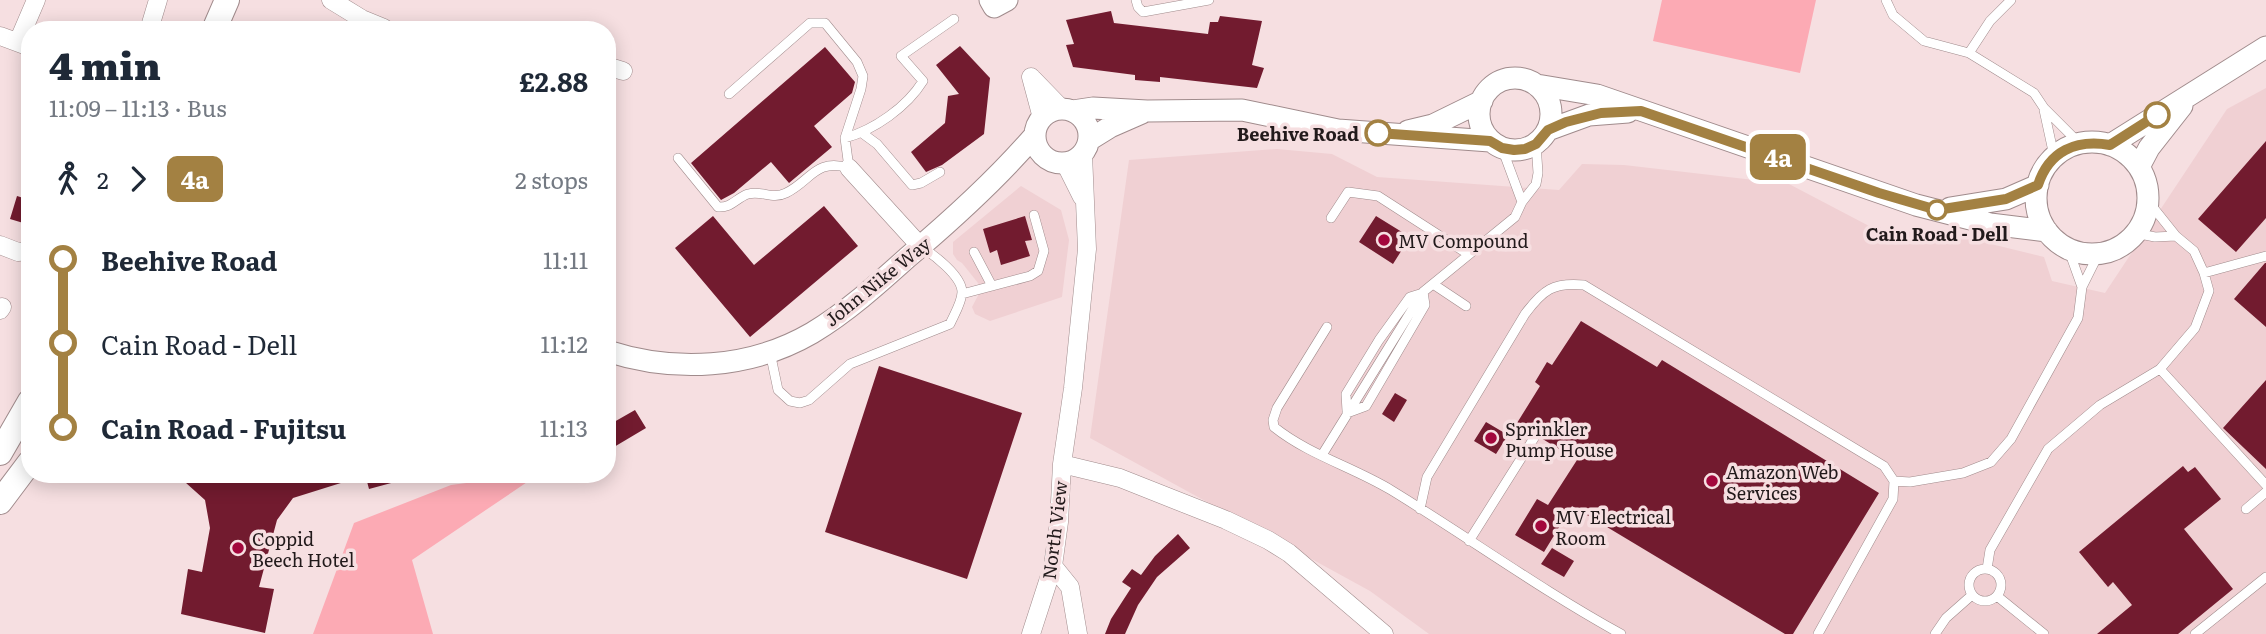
<!DOCTYPE html>
<html lang="en">
<head>
<meta charset="utf-8">
<style>
  body { margin:0; font-family:Literata,serif; background:#f2f2f3; color:#1f2937; height:100vh; display:flex; flex-direction:column; font-size:26px; white-space:nowrap }
  * { box-sizing:border-box; margin:0 }
  p { font-size:23px; color:#747a83 }
  .icon { flex:none; width:38px; height:38px; fill:none; stroke:currentColor; stroke-width:2; stroke-linecap:round; stroke-linejoin:round }
  .map { position:relative; flex:1; overflow:hidden }
  .side { position:absolute; left:21px; top:21px; width:595px; height:462px; display:flex; flex-direction:column; background:#fff; border-radius:28px; box-shadow:0 4px 18px #0003 }
  .side>* { flex:none }
  .badge { padding:0 14px; border-radius:10px; font-size:24px; line-height:46px }
  .map>.badge { position:absolute; translate:-50% -50%; box-shadow:0 0 0 4px #fff }
  .legs { display:flex; align-items:center; gap:10px; height:77px; padding:0 28px; font-size:23px }
  .legs p { margin-inline-start:auto }
  .overview { display:flex; align-items:center; justify-content:space-between; height:119px; padding:0 28px }
  h1 { font-size:38px; font-weight:800; line-height:52px }
  ul { padding:0 28px; list-style:none }
  li { display:flex; align-items:center; gap:24px; height:84px; font-size:26px }
  li i { display:grid; place-items:center; width:10px; height:100%; margin:0 9px; background:currentColor }
  li i::after { content:''; width:18px; height:18px; margin:-9px; border:5px solid; border-radius:50%; background:#fff }
  li p { margin-inline-start:auto }
  li:first-child i { background:linear-gradient(#0000 50%,currentColor 0) }
  li:last-child i { background:linear-gradient(currentColor 50%,#0000 0) }
  .map>svg:first-child { display:block }
  .built { fill:#f0d0d3 }
  .green { fill:#fcaab4 }
  .building { fill:#721b2f }
  .lines { fill:none; stroke-linecap:round; stroke-linejoin:round }
  .service-casing { stroke:#a08b8c; stroke-width:10 }
  .minor-casing { stroke:#a08b8c; stroke-width:19 }
  .tertiary-casing { stroke:#a08b8c; stroke-width:23 }
  .secondary-casing { stroke:#a08b8c; stroke-width:26 }
  .service { stroke:#fff; stroke-width:9 }
  .minor { stroke:#fff; stroke-width:18 }
  .tertiary { stroke:#fff; stroke-width:21 }
  .secondary { stroke:#fff; stroke-width:24 }
  .line-1-casing { stroke:#fff; stroke-width:16 }
  .line-1 { stroke:#a38142; stroke-width:10 }
  .stop-1-dot { fill:#fff; stroke:#a38142; stroke-width:3.5 }
  .poi-dot { fill:#a3073c; stroke:#f6dfe1; stroke-width:2.5 }
  .labels { text-anchor:middle; dominant-baseline:central; stroke-width:7; stroke-linejoin:round; paint-order:stroke }
  .stop-label { font-size:18px; font-weight:bold; fill:#221a1b; stroke:#f6dfe1; text-anchor:end }
  .poi-label { font-size:18px; fill:#221a1b; stroke:#f6dfe1; text-anchor:start }
  .street-label { font-size:18px; fill:#221a1b; stroke:#f6dfe1 }
</style>
</head>
<body>
<div class="map">
<svg width="2266" height="634" viewBox="0 0 2266 634">
  <rect width="100%" height="100%" fill="#f6dfe1"/>
  <path class="built" d="M2266 88V634H1429L1370 591 1090 438 1129 160 1277 149 1332 154 1377 177 1559 190 1582 164 1624 165 1789 184 1871 227 1954 235 2044 257 2052 281 2105 293 2227 109Z
    M1021 186 1061 210 1069 240 1062 297 990 321 975 314 972 307 982 288 962 263 957 260 953 254V242Z"/>
  <path class="green" d="M1662 0H1816L1800 73 1653 41Z
    M515 474H539L412 560 433 634H313L354 523 451 485 512 477Z"/>
  <path class="building" d="M1111 11 1114 23 1208 34 1210 22H1218L1220 16 1262 21 1252 65 1264 68 1257 88 1160 77V82L1135 80V75L1073 67 1066 45 1074 44 1066 20Z
    M960 46 990 78 984 134 942 165 926 172 911 152 945 123 948 96 959 94 936 65Z
    M825 47 855 82 852 93 814 126 832 147 789 183 771 162 734 193 721 200 691 163Z
    M2266 141V218L2236 252 2198 219Z
    M17 196 30 200V225L10 219Z
    M824 206 858 246 750 337 675 248 713 216 754 265Z
    M1025 216 1032 240 1025 241 1030 256 1001 265 997 250 990 253 983 229Z
    M1376 216 1410 237 1393 264 1359 242Z
    M2265 263H2266V327L2234 299Z
    M1581 321 1657 367 1662 360 1879 493 1793 634H1785L1572 506 1544 552 1515 535 1537 499 1548 505 1577 460 1541 438 1537 432H1531L1517 423 1540 386 1535 382 1547 362 1552 365Z
    M879 366 1022 413 967 579 825 532Z
    M2266 380V469L2223 428Z
    M1395 393 1407 400 1394 422 1382 414Z
    M635 410 646 428 614 447 607 435V426Z
    M1486 422 1508 435 1496 454 1474 441Z
    M2183 466 2188 472 2195 467 2221 499 2184 529 2233 589 2178 634H2097L2132 605 2113 582 2108 587 2079 552Z
    M176 474H359L360 477 293 498 277 520 259 587 274 589 265 633 181 614 188 569 202 572 210 528 205 500Z
    M365 474H406V479L369 489Z
    M1178 534 1190 548 1157 577 1138 605 1125 634H1105L1111 619 1131 588 1122 582 1132 569 1141 575 1155 556Z
    M1552 548 1574 561 1564 577 1541 564Z"/>
  <g class="lines">
    <defs>
      <path id="service" d="M1136 0 1138 7 1143 12 1209 0
        M1886 0 1893 15 1924 41 1969 53 2034 93 2044 108 2079 143
        M1969 53 1990 21 2011 0
        M2044 110 2054 156
        M862 133 877 144 912 185 921 183 940 172
        M845 138C874 130 907 107 923 81L901 56 954 19
        M1502 148 1522 202
        M678 158 718 207C732 208 736 198 748 194 762 190 772 200 786 193 811 181 815 158 849 168L845 138 861 89 863 76 857 62 825 23H810L729 94
        M1331 218 1348 192 1378 196 1468 254
        M2135 233 2155 237 2176 236
        M2068 248 2082 287
        M974 252 992 286
        M2204 273 2266 256
        M1433 284 1466 306
        M962 294 1030 276 1038 271 1044 251 1034 215
        M1327 327 1277 408 1273 420 1274 427C1309 455 1353 467 1391 490 1468 537 1541 590 1621 634
        M770 352 778 390 790 401 800 403 809 400 850 364 950 324C954 315 962 302 962 292 962 276 933 254 921 247
        M2160 369 2266 485
        M1347 411 1346 394 1379 340 1410 297 1423 293
        M1347 413 1366 406 1425 305 1423 292
        M1322 455 1423 292 1515 217 1522 202 1536 184 1538 173 1536 143
        M1894 481 1910 482 1963 473 1991 462 2011 439 2078 318 2082 287 2099 253
        M1420 509 1427 477 1525 314C1543 290 1553 282 1584 285L1884 466 1894 481 1893 499 1818 634
        M2246 509 2266 492
        M1469 541 1534 438
        M1969 585a16 16 0 1 1 32 0a16 16 0 1 1-32 0Z
        M1987 569 1990 550 2048 449 2100 405 2160 369 2195 328 2209 291 2204 273 2194 251 2176 236 2148 201
        M1997 596 2044 634
        M1935 634 1946 618 1972 595
        M2195 634 2266 577"/>
      <path id="minor" d="M331 0 362 19 384 28 382 30
        M149 30 158 0
        M0 36 30 47
        M18 42 36 0
        M607 66 623 71
        M1031 77 1062 109
        M1031 77 1042 118
        M1065 163 1082 197
        M849 168 921 247
        M0 245 18 252 30 251
        M0 310 2 307
        M1062 464 1120 478 1226 520 1268 540 1289 553 1384 634
        M1053 566 1070 587 1078 634
        M1031 634 1053 566 1059 522 1062 464 1073 388 1087 249 1083 154"/>
      <path id="tertiary" d="M990 0 994 7 1007 0
        M1479 114a36 36 0 1 1 72 0a36 36 0 1 1-72 0Z
        M1537 85 1597 95 1916 205 1990 224 2047 231
        M1035 136a27 27 0 1 1 54 0a27 27 0 1 1-54 0Z
        M1073 111 1093 108 1147 111 1242 110 1338 130 1490 141
        M1548 130 1589 115 1628 112
        M1408 131 1433 125 1482 101
        M1089 140 1110 127 1142 113
        M2036 198a56 56 0 1 1 112 0a56 56 0 1 1-112 0Z
        M2110 145 2266 47
        M2139 167 2149 148 2182 106
        M1950 208 2006 199 2038 185
        M607 351C675 373 750 369 812 333 847 312 878 284 908 257 953 219 996 180 1034 136"/>
      <path id="secondary" d="M214 30 227 0
        M0 453 30 401
        M0 502 30 462"/>
    </defs>
    <use href="#service" class="service-casing"/>
    <use href="#minor" class="minor-casing"/>
    <use href="#tertiary" class="tertiary-casing"/>
    <use href="#secondary" class="secondary-casing"/>
    <use href="#service" class="service"/>
    <use href="#minor" class="minor"/>
    <use href="#tertiary" class="tertiary"/>
    <use href="#secondary" class="secondary"/>
  </g>
  <g class="lines">
    <defs>
      <path id="line-1" d="M1378 133 1490 141 1502 148 1514 150 1525 149 1536 144 1548 130 1566 122 1601 113 1641 111 1879 193 1937 210 2006 199 2038 185C2049 151 2076 139 2110 145L2157 115"/>
    </defs>
    <use href="#line-1" class="line-1-casing"/>
    <use href="#line-1" class="line-1"/>
  </g>
  <g class="stop-1-dot">
    <circle cx="2157" cy="115" r="12"/>
    <circle cx="1378" cy="133" r="12"/>
    <circle cx="1937" cy="210" r="9"/>
  </g>
  <g class="poi-dot">
    <circle cx="1384" cy="240" r="7"/>
    <circle cx="1491" cy="438" r="7"/>
    <circle cx="1712" cy="481" r="7"/>
    <circle cx="1541" cy="526" r="7"/>
    <circle cx="238" cy="548" r="7"/>
  </g>
  <g class="labels">
    <g class="stop-label">
      <text x="1359" y="133">Beehive Road</text>
      <text x="1937" y="233" text-anchor="middle">Cain Road - Dell</text>
    </g>
    <g class="poi-label">
      <text x="1398" y="240">MV Compound</text>
      <text x="1505" y="428">Sprinkler<tspan x="1505" dy="21">Pump House</tspan></text>
      <text x="1726" y="471">Amazon Web<tspan x="1726" dy="21">Services</tspan></text>
      <text x="1555" y="516">MV Electrical<tspan x="1555" dy="21">Room</tspan></text>
      <text x="252" y="538">Coppid<tspan x="252" dy="21">Beech Hotel</tspan></text>
    </g>
    <g class="street-label">
      <text transform="translate(877 281) rotate(-39)">John Nike Way</text>
      <text transform="translate(1054 530) rotate(-83)">North View</text>
    </g>
  </g>
</svg>
<b class="badge" style="left:1778px;top:157px;background:#a38142;color:#fff">4a</b>
<section class="side">
<div class="overview"><div><h1>4 min</h1><p>11:09 – 11:13 · Bus</p></div><b>£2.88</b></div>
<div class="legs"><svg class="icon" aria-label="walk" viewBox="0 0 24 24"><circle cx="13" cy="4" r="2"/><path d="M13 8l-2 6 4 7M11 14l-3 7M7 12l3-4h3l4 4"/></svg>2<svg class="icon" aria-label="forward" viewBox="0 0 24 24"><path d="M9 5l7 7-7 7"/></svg><b class="badge" style="background:#a38142;color:#fff">4a</b><p>2 stops</p></div>
<ul>
<li><i style="color:#a38142"></i><b>Beehive Road</b><p>11:11</p></li>
<li><i style="color:#a38142"></i><span>Cain Road - Dell</span><p>11:12</p></li>
<li><i style="color:#a38142"></i><b>Cain Road - Fujitsu</b><p>11:13</p></li>
</ul>
</section>
</div>
</body>
</html>
